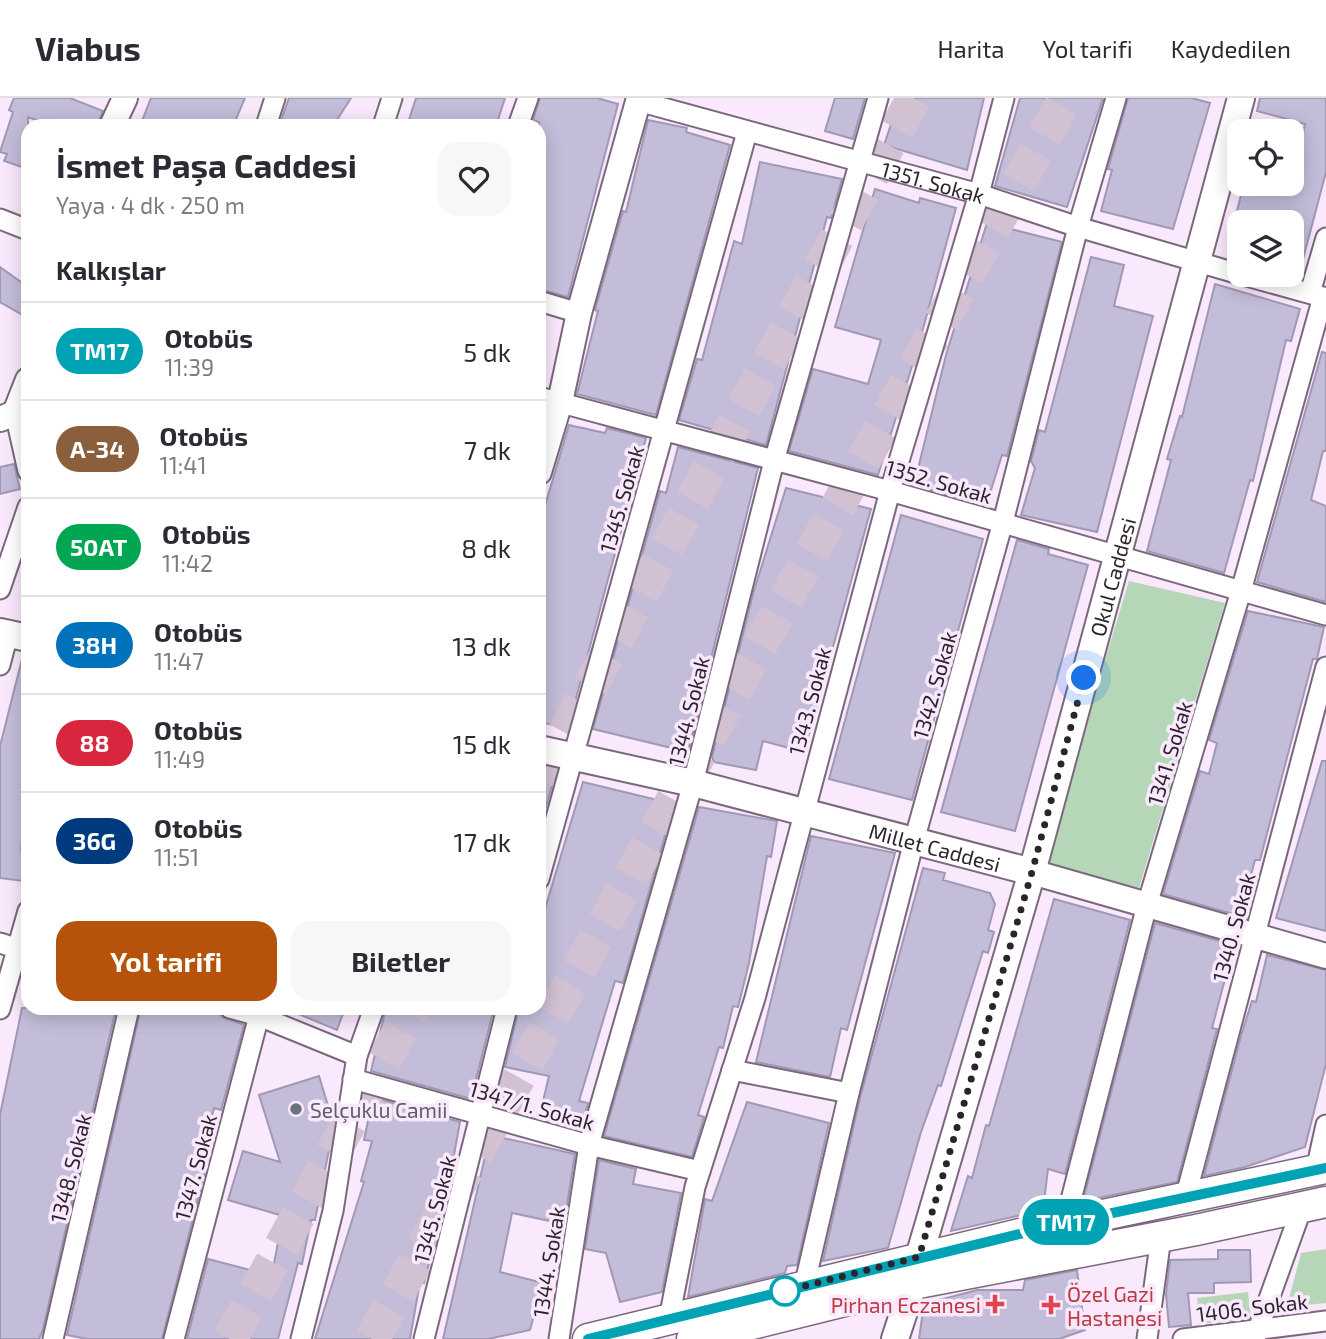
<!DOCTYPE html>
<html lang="tr">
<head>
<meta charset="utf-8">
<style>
  body { margin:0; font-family:"Exo 2",sans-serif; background:#f7f7f7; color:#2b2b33; height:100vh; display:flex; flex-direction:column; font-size:26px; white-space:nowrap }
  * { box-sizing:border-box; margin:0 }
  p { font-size:23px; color:#7c7c81 }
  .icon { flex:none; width:38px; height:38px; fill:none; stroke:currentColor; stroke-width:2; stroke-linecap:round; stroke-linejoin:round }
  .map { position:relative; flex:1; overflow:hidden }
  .panel { position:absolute; left:21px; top:21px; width:525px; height:896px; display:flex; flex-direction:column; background:#fff; border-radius:21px; box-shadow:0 4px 18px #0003 }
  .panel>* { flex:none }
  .badge { padding:0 14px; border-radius:23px; font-size:24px; line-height:46px }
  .controls { position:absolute; left:1227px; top:21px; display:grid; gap:14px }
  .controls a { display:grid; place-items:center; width:77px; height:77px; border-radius:14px; background:#fff; box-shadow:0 4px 18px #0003; font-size:35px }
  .you { position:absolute; width:35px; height:35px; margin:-18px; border:5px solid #fff; border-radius:50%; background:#1a73e8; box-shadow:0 0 0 10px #1a73e833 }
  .map>.badge { position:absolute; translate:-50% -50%; box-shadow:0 0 0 4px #fff }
  h2 { padding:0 35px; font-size:26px; line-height:63px }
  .round { display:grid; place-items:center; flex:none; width:74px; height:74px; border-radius:21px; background:#f7f7f7 }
  .headline { display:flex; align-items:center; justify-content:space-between; height:119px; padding:0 35px }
  h1 { font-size:33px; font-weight:700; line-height:52px }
  .button { display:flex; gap:14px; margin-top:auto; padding:14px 35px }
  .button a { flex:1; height:80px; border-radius:21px; background:#b45309; color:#fff; font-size:28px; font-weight:700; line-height:80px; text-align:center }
  .button a+a { background:#f7f7f7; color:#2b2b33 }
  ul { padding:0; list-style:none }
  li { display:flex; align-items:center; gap:21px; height:98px; padding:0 35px; border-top:2px solid #e1e1e2 }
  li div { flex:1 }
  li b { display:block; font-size:26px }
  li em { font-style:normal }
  li .badge { min-width:77px; font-weight:700; text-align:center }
  header { display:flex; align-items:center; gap:42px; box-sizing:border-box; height:98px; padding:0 35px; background:#fff; border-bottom:2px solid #e1e1e2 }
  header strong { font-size:33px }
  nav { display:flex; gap:38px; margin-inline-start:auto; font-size:24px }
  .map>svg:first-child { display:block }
  .green { fill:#b5d7b7 }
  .building { fill:#c3bdda; stroke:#a099b5; stroke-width:2 }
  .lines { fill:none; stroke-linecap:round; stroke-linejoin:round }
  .motorway-tunnel { stroke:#d1c1d3; stroke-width:35; stroke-dasharray:35 18; stroke-linecap:butt }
  .minor-casing { stroke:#7b687d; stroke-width:23 }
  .tertiary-casing { stroke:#7b687d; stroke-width:28 }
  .secondary-casing { stroke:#7b687d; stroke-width:30 }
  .primary-casing { stroke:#7b687d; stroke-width:33 }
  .minor { stroke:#fff; stroke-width:19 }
  .tertiary { stroke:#fff; stroke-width:24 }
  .secondary { stroke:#fff; stroke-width:26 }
  .primary { stroke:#fff; stroke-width:30 }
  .line-casing { stroke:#fff; stroke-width:16 }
  .line { stroke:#00a3b4; stroke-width:10 }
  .walk { stroke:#2c242d; stroke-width:7; stroke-dasharray:0 12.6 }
  .worship-dot { fill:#6b7280; stroke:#fae8fc; stroke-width:2.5 }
  .stop-dot { fill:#fff; stroke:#00a3b4; stroke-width:3.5 }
  .health-dot { fill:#e0444e; stroke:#fae8fc; stroke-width:2.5 }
  .labels { text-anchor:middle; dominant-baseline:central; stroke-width:7; stroke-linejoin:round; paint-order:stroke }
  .street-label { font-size:21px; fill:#2c242d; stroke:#fae8fc }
  .worship-label { font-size:21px; fill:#5b616d; stroke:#fae8fc; text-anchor:start }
  .health-label { font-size:21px; fill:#be3a42; stroke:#fae8fc; text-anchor:start }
</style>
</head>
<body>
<header>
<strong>Viabus</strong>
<nav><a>Harita</a><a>Yol tarifi</a><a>Kaydedilen</a></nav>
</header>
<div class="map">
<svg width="1326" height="1241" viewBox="0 0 1326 1241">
  <rect width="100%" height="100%" fill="#fae8fc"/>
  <path class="green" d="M1129 483 1225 505 1139 790 1043 765Z
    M1326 1151V1205L1287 1209 1301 1155Z
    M1248 1194 1251 1221 1200 1226 1197 1200Z"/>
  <path class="building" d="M14 0H70L103 13 97 28H52L28 19V71L4 63 7 56 0 54 13 14 9 12Z
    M151 0H245L233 28H140Z
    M289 0H351L333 28H279Z
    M416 0H505L496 28H407Z
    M540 0H597L618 6 568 199 539 191V24L533 22Z
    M835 0H865L853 41 825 33Z
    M900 0H984L967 72 884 47Z
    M1020 0H1103L1067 109 995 88Z
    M1128 0H1192L1210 5 1173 131 1101 113 1112 72 1108 71Z
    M1260 0H1326V74L1298 180 1292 178V124H1234L1244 86H1292L1305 26 1257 13Z
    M648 22 687 30 686 34 730 47 656 317 577 296 598 213 595 212 623 113 626 114Z
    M760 64 842 81 831 120 827 119 766 347 679 322 697 261 702 262 734 143 742 146Z
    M875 91 919 105 920 100 956 110 918 249 878 377 789 353 813 271 868 286 881 242 835 229Z
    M987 125 1062 144 1007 358 1002 357 986 408 914 387 946 257Z
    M1091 159 1124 167 1114 208 1153 218 1097 434 1021 417 1035 370 1031 363 1039 332 1045 334Z
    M0 169 28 189V220L0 204Z
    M1215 186 1300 211 1291 243 1286 242 1253 383 1250 382 1224 475 1147 453 1171 362 1167 361 1180 318 1182 319Z
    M1322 254 1326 255V353H1323L1311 402 1326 408V504L1257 484Z
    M569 327 605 335 607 330 646 340 568 630 539 624V417L542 418Z
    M678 349 758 370 688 654 593 631 660 393 666 395Z
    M14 366 20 391 0 396V369Z
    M786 390 871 411 804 654 763 643 756 672 714 664 712 659 753 496Z
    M901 417 983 441 912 702 829 681Z
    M1017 442 1049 451 1048 456 1088 467 1015 733 941 714Z
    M1248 513 1324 529 1317 561H1313L1260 762H1255L1240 818 1163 796 1200 673 1209 676 1217 645 1209 642Z
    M22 561H28V682L21 752 28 753V771L23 783 0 780V648Z
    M1322 663H1326V833L1276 820Z
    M539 674 555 677 540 729H539Z
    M583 684 674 706 623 885 615 883 579 1003 588 1005 581 1032 539 1020 549 978 505 969 519 910H539V831Z
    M699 709 777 723 771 759 767 758 749 865 738 909 733 908 723 950 719 949 698 1017 704 1019 692 1059 604 1038Z
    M811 738 895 755 847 932 841 930 830 979 756 964Z
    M923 770 945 775 943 782 990 795 995 806 988 832 994 834 988 855 983 853 941 988 938 987 921 1034 888 1150 823 1163 860 1000Z
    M1054 801 1130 822 1065 1076 1048 1071 1043 1112 951 1133 968 1078 972 1080 986 1027 989 1028Z
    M1155 825 1234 847 1212 930 1217 931 1177 1084 1083 1103Z
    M1267 857 1326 872V966L1305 1049 1245 1069 1204 1078 1241 938 1252 903 1256 904Z
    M22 910H116L43 1231 39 1241H0V1017Z
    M141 910H218L222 919 244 927 221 1012 214 1010 201 1064 207 1066 162 1241H87L67 1237Z
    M284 910H345L337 932Z
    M386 910H494L471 1001 371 973Z
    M319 978 334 1027 315 1122H311L302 1166 298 1165 278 1241H187L208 1161 266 1176 268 1170 273 1171 283 1118 228 1102 243 1053 280 1064 259 997Z
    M373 999 460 1024 452 1068H455L430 1149 433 1150 424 1185 420 1184 410 1241H315L364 1084 361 1083 372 1043 364 1042Z
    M747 1004 829 1025 797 1167 787 1168 785 1175 688 1199 705 1101 712 1103Z
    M490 1037 575 1056 564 1126 512 1115 500 1174 543 1185 530 1232 488 1241H443Z
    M599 1062 636 1071 633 1086 681 1095 662 1194 620 1204 606 1155 585 1151Z
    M1218 1152H1250L1251 1184 1214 1185V1195H1188L1191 1227 1169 1229 1166 1196 1170 1162 1218 1161Z
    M1077 1172 1085 1232 1059 1241H919L924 1206 977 1192H1023L1025 1182Z"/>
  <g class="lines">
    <path class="motorway-tunnel" d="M539 681 914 0
      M230 1241 413 910
      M372 1241 1066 0"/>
    <defs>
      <g id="minor">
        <path id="s1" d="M638 3 979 96 1078 129 1239 176"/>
        <path d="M266 28 275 0"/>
        <path d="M383 28 392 0"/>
        <path d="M518 28 528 0"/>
        <path d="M0 121 28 132"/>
        <path d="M1243 177 1326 200"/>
        <path d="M1310 195 1326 140"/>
        <path d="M539 203 579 215"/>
        <path d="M539 299 890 393 1326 517"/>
        <path d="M15 315 28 373"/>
        <path d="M0 491 28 409"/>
        <path d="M0 567 8 536"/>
        <path d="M539 781 747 34"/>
        <path d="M0 845 28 854"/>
        <path d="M230 910 259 918 357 958"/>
        <path d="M0 911 28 813"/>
        <path d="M732 972 849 995"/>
        <path d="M353 981 589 1047 700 1073"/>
        <path d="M1316 1072 1326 1027"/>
        <path d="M1185 1101 1326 569"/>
        <path d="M1065 1125 1147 807 1241 493 1323 199"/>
        <path d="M804 1189 849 995 914 743 1003 424 1078 129 1116 0"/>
        <path d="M669 1221 695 1089 755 900 890 393 979 96 1004 0"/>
        <path d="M1255 1240 1302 1109"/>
        <path d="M53 1241 129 910"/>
        <path d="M174 1241 261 910"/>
        <path d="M301 1241 333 1113 357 958 374 910"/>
        <path d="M424 1241 507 910"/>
        <path d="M559 1241 589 1047 693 685 774 363 878 0"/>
        <path d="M1147 1241 1161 1139"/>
        <path d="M1183 1241 1326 1223"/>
      </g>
      <path id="tertiary" d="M112 28 125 0
        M0 321 15 315 28 282
        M539 374 560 304 579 215 639 0
        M1032 774 1326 858"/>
      <g id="secondary">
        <path d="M0 534 28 540"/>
        <path id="s2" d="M539 651 693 685 1032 774"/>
        <path id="s3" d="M919 1159 1032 774 1241 0"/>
        <path d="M895 1241 913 1186"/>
      </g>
      <path id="primary" d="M588 1241 1065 1125 1326 1070
        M692 1241 913 1186 1196 1132 1326 1104"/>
    </defs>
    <use href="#minor" class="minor-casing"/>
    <use href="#tertiary" class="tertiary-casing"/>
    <use href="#secondary" class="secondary-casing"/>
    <use href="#primary" class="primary-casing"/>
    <use href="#minor" class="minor"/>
    <use href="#tertiary" class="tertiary"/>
    <use href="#secondary" class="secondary"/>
    <use href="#primary" class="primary"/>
  </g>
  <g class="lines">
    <defs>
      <path id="line" d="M588 1241 1065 1125 1326 1070"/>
    </defs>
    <use href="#line" class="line-casing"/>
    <use href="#line" class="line"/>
    <path class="walk" d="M785 1193 777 1195 919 1159 1032 774 1084 580"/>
  </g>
  <circle class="worship-dot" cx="296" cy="1011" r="7"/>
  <circle class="stop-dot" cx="785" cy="1193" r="14"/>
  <g class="health-dot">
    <path d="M991.5 1195.5h7v7h7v7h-7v7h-7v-7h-7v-7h7z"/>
    <path d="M1047.5 1196.5h7v7h7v7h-7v7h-7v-7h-7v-7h7z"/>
  </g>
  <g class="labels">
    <g class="street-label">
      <text stroke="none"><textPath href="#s1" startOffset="306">1351. Sokak</textPath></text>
      <text transform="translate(939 383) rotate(16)">1352. Sokak</text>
      <text transform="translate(621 401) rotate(-74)">1345. Sokak</text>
      <text stroke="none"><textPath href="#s3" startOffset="707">Okul Caddesi</textPath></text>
      <text transform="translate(934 587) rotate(-74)">1342. Sokak</text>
      <text transform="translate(809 603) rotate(-75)">1343. Sokak</text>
      <text transform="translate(688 613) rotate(-76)">1344. Sokak</text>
      <text transform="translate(1169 655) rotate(-73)">1341. Sokak</text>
      <text stroke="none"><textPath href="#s2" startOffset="408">Millet Caddesi</textPath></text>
      <text transform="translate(1233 829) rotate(-75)">1340. Sokak</text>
      <text transform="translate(532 1007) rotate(16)">1347/1. Sokak</text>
      <text transform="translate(195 1069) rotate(-75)">1347. Sokak</text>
      <text transform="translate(70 1070) rotate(-76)">1348. Sokak</text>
      <text transform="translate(434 1111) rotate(-75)">1345. Sokak</text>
      <text transform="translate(548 1164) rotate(-81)">1344. Sokak</text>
      <text transform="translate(1252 1209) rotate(-7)">1406. Sokak</text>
    </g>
    <g class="worship-label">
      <text x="310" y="1011">Selçuklu Camii</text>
    </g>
    <g class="health-label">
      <text x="1067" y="1195">Özel Gazi<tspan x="1067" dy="24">Hastanesi</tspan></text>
      <text x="981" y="1206" text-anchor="end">Pirhan Eczanesi</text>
    </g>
  </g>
</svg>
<div class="controls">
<a><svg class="icon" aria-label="locate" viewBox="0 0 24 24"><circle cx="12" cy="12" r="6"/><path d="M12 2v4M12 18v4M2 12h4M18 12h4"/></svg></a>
<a><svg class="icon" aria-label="layers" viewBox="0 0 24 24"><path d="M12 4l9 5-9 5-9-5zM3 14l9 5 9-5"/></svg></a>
</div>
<div class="you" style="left:1084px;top:580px"></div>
<b class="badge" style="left:1066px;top:1124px;background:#00a3b4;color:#fff">TM17</b>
<section class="panel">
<div class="headline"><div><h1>İsmet Paşa Caddesi</h1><p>Yaya · 4 dk · 250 m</p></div><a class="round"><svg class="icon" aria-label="heart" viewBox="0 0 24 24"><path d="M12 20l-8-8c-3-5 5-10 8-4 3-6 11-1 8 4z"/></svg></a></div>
<h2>Kalkışlar</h2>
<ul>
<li><span class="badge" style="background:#00a3b4;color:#fff">TM17</span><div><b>Otobüs</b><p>11:39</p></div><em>5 dk</em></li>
<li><span class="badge" style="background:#8b5e3c;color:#fff">A-34</span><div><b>Otobüs</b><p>11:41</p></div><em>7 dk</em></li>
<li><span class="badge" style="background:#00a651;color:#fff">50AT</span><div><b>Otobüs</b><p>11:42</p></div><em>8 dk</em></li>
<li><span class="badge" style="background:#0072bc;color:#fff">38H</span><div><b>Otobüs</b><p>11:47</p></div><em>13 dk</em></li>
<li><span class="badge" style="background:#d7263d;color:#fff">88</span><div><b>Otobüs</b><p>11:49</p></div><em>15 dk</em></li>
<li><span class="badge" style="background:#003b80;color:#fff">36G</span><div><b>Otobüs</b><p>11:51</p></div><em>17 dk</em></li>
</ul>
<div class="button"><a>Yol tarifi</a><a>Biletler</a></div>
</section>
</div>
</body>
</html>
